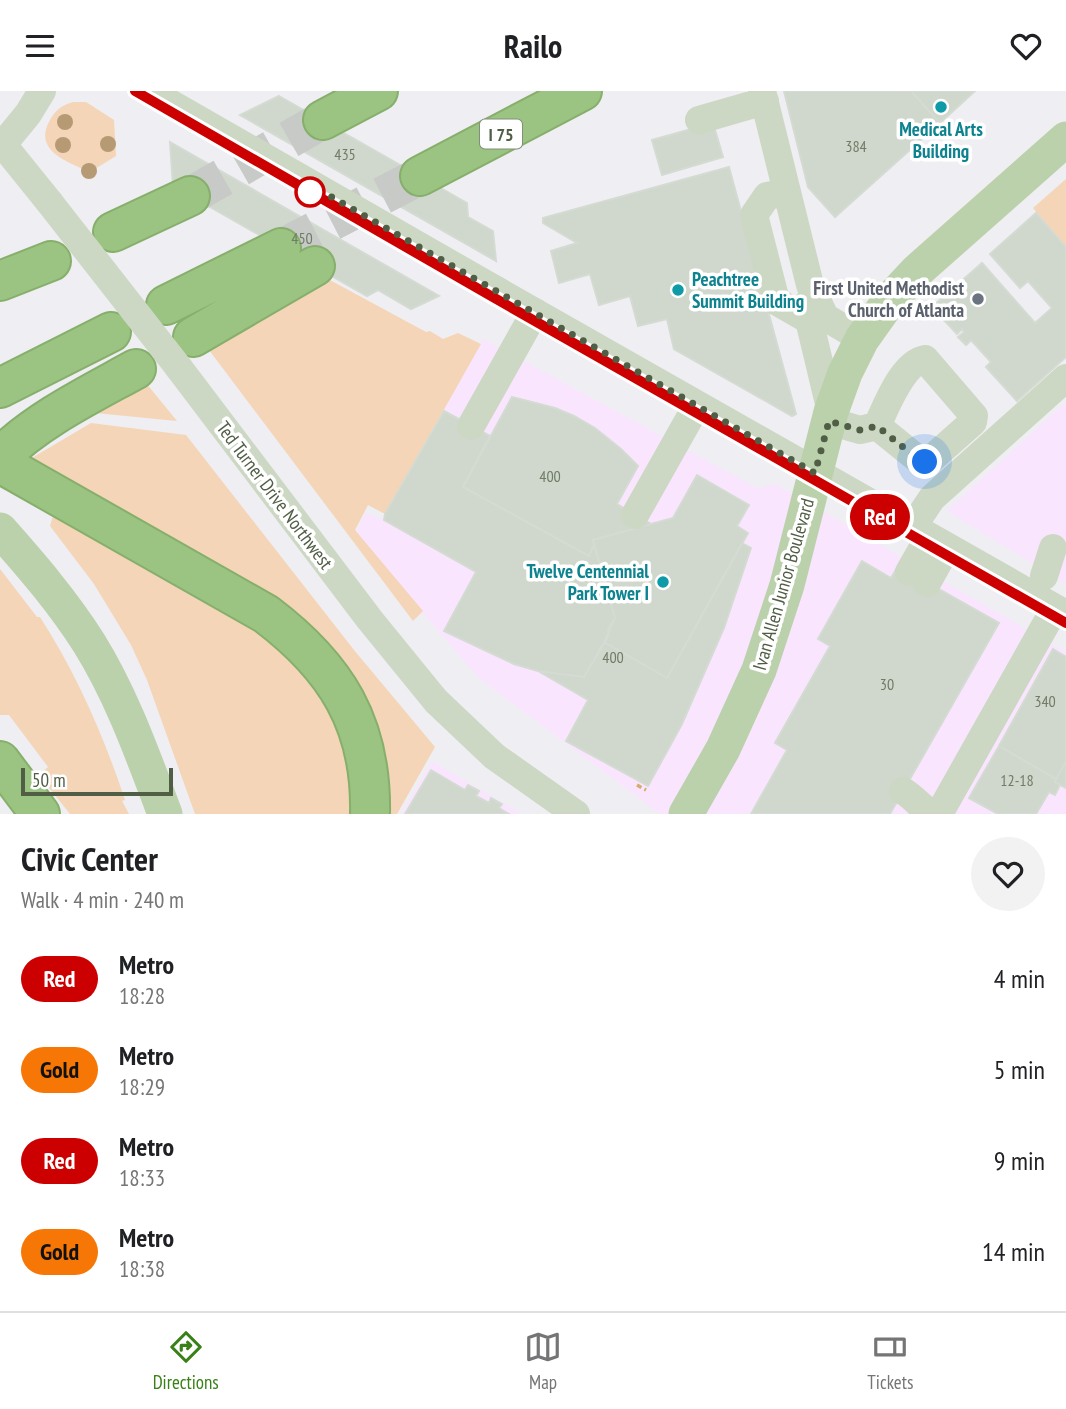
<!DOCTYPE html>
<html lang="en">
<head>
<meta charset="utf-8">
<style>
  body { margin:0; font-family:"PT Sans Narrow",sans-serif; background:#f2f2f2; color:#202124; height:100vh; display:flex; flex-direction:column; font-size:26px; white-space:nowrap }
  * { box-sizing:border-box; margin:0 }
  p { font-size:23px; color:#757577 }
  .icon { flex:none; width:38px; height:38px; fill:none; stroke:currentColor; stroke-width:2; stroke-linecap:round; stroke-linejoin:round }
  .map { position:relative; height:723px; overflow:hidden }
  .details { display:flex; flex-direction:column; background:#fff; flex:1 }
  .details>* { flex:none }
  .badge { padding:0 14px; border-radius:23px; font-size:24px; line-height:46px }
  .scale { position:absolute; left:21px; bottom:18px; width:152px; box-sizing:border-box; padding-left:7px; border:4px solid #505e45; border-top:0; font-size:19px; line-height:24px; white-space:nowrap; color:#505e45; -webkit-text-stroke:5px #fff; paint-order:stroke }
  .you { position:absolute; width:35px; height:35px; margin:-18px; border:5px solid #fff; border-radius:50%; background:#1a73e8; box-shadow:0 0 0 10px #1a73e833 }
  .map>.badge { position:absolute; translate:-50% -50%; box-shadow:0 0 0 4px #fff }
  .round { display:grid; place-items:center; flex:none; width:74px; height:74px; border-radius:37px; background:#f2f2f2 }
  .summary { display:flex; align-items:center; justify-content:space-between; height:119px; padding:0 21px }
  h1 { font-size:33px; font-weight:800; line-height:52px }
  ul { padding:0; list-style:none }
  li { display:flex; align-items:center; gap:21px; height:91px; padding:0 21px }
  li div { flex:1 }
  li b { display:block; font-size:26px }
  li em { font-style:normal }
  li .badge { min-width:77px; font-weight:700; text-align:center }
  header { display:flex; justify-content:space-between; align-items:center; height:91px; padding:0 21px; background:#fff; font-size:32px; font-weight:800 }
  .menu { display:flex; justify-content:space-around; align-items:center; height:98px; border-top:2px solid #e0e0e0; background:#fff; font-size:19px; color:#757577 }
  .menu a { display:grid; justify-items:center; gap:4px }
  .menu .on { color:#398016 }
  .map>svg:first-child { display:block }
  .commercial { fill:#f9e6fe }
  .green { fill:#f4d5b8 }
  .building { fill:#d0d7cd; stroke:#d4dbd2; stroke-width:2 }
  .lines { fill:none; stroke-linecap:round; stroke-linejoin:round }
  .highway-tunnel { stroke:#c7cac7; stroke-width:38; stroke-dasharray:38 19; stroke-linecap:butt }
  .highway-casing { stroke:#86af6c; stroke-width:42 }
  .path { stroke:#d6ab6c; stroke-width:3.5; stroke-dasharray:5 3.5; stroke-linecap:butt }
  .minor { stroke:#ccd8c4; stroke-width:28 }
  .major { stroke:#bbd1ab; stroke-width:35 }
  .highway { stroke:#9bc381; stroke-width:38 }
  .rail-casing { stroke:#b3bab0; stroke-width:8 }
  .rail { stroke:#fff; stroke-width:5; stroke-dasharray:16; stroke-linecap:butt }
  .minor-bridge { stroke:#ccd8c4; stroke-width:28 }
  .tree { fill:#b69a74 }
  .line-casing { stroke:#fff; stroke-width:16 }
  .line { stroke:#c00; stroke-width:10 }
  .walk { stroke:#505e45; stroke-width:7; stroke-dasharray:0 12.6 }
  .culture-dot { fill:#0f9aa8; stroke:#fff; stroke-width:2.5 }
  .stop-dot { fill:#fff; stroke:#c00; stroke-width:3.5 }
  .worship-dot { fill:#6b7280; stroke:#fff; stroke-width:2.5 }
  .labels { text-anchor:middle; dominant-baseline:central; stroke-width:7; stroke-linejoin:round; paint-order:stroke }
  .number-label { font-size:16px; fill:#707c67 }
  .shield { fill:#fff; stroke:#848e7d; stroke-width:2 }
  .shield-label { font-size:18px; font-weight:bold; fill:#505e45 }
  .culture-label { font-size:19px; font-weight:bold; fill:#0d838f; stroke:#fff }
  .worship-label { font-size:19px; font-weight:bold; fill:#5b616d; stroke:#fff; text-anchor:end }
  .street-label { font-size:19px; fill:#505e45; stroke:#fff }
</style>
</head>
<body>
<header><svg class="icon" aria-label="menu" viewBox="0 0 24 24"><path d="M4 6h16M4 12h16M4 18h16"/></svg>Railo<svg class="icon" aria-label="heart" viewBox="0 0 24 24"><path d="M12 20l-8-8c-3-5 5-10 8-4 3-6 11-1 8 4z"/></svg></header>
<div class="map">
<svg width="1066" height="723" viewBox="0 0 1066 723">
  <rect width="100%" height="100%" fill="#efeef2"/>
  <path class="commercial" d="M483 248 757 397 775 393 1066 561V723H660L480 588 355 444 365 422 382 428Z
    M1066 311V493L947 420Z
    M432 670 522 723H509L499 717 501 713 492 707 489 712 476 705 478 700 469 694 465 699 431 679 405 723H401Z"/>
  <path class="green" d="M73 11H86L114 29 116 65 90 81C70 72 35 61 48 33 54 20 60 15 73 11Z
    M1066 88V156L1033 117Z
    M328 188 426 241 430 240 443 248 458 242 481 253 385 423 368 414 355 439 423 520 413 530 206 255Z
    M146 292 177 330 95 322Z
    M91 332 186 344 354 559 435 656 397 723H386L355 597 30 368Z
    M59 421 268 542 326 606 354 670 353 723H195L147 589 131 554 94 493 50 435 53 425Z
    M0 478 37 526H40C77 584 103 643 125 709L122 710 129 723H70L39 684 48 676 9 624H0Z"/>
  <path class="building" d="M784 0H911L940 32 835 126 808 96Z
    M911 0H975L940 32Z
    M279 5 467 112 468 126 493 140 496 170 240 24Z
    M713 32 723 66 662 84 652 49Z
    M170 51 439 205 411 218 378 199 367 205 173 95Z
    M729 76 796 323 792 325 674 258 667 228 638 235 630 205 599 214 590 183 559 192 551 160 577 152 543 132V127Z
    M1036 122 1066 156V266L1017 310 986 276 991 271 971 249 966 254 958 246 964 241 962 238 957 243 932 216 982 172 1035 232 1052 217 1028 190 1020 197 990 163Z
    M512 306 555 317 574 325 595 337 621 358 638 375 617 413 651 433 593 449 594 454 589 465 463 396Z
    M444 320 490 345 463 396 589 465 594 454 615 527 608 538 609 544 584 586 538 580 514 573 444 540 476 481 384 429 385 423Z
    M697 384 749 414 737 435 748 442 667 587 604 551 615 527 593 449 673 427Z
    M742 452 751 457 724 537 682 633 648 695 566 650 588 609 538 580 584 586 604 551 667 587Z
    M862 470 891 487 898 475 999 532 890 723H751L787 659 775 652 830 555 818 548Z
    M1053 558 1066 566V670L1056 688 999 655Z
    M999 655 1056 688 1055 691 1060 694 1055 704 1049 701 1036 723H998L969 707Z
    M1066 670V697L1055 691Z
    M431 679 465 699 468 694 479 700 476 705 489 712 491 707 502 713 499 717 509 723H405Z"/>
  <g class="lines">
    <path class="highway-tunnel" d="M190 105 323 29
      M281 157 420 85"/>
    <defs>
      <path id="highway" d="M323 29 378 0
        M420 85 582 0
        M113 141 190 105
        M0 190 51 170
        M166 214 281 157
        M193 246 315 175
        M0 297 111 241
        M0 366C39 328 89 304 136 278
        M0 372 266 523C336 576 372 633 370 723
        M0 670 40 723"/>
    </defs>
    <use href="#highway" class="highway-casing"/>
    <path class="path" d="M637 694 646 699"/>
    <path class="minor" d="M762 0 810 194 825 226 862 248
      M699 29 765 10
      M0 50 50 112
      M0 57 28 23 42 0
      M787 101 767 105 754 124 776 210 809 229
      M496 199 1066 523
      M809 211V229L831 321
      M179 277 370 529 436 610 494 665 576 723
      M829 330 860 339 877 335 919 369H930L973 331 974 325 925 268C902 272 886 316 877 335
      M471 335 535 221
      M635 424 697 314
      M912 437 932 407 1066 287
      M909 481 929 446
      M1044 485 1053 457
      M927 492 947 456
      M903 700C915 707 920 716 932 723
      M939 723 1055 517"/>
    <path class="major" d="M0 439C32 475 63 511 89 552 122 605 143 665 165 723
      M686 723 723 658 759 579 787 494 831 321 845 282 862 248 889 210 917 180 1066 48"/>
    <use href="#highway" class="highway"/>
    <defs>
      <path id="rail" d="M164 0 501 192
        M147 7 491 205"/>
    </defs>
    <use href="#rail" class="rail-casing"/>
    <use href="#rail" class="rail"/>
    <path class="minor-bridge" d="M149 0 496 199
      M50 112 179 277"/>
  </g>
  <g class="tree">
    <circle cx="65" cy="31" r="8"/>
    <circle cx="108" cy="53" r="8"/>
    <circle cx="63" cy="54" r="8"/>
    <circle cx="89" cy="80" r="8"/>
  </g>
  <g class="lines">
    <defs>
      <path id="line" d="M135 0 491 205 1066 532"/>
    </defs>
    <use href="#line" class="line-casing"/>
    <use href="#line" class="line"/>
    <path class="walk" d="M310 101 316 97 815 382 829 330 860 339 877 335 919 369 925 371"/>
  </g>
  <g class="culture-dot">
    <circle cx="941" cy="16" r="7"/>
    <circle cx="678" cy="199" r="7"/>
    <circle cx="663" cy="491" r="7"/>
  </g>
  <circle class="stop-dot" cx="310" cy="101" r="14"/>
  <circle class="worship-dot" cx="978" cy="208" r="7"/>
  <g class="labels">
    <g class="number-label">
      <text x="856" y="55">384</text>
      <text x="345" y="63">435</text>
      <text x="302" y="147">450</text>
      <text x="550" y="385">400</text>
      <text x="613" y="566">400</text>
      <text x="887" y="593">30</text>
      <text x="1045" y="610">340</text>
      <text x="1017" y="689">12-18</text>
    </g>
    <rect class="shield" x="480" y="28.5" width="42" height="29" rx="5"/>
    <g class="shield-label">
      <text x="501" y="43">I 75</text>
    </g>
    <g class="culture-label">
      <text x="941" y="38">Medical Arts<tspan x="941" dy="22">Building</tspan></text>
      <text x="692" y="188" text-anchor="start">Peachtree<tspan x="692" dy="22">Summit Building</tspan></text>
      <text x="649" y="480" text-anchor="end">Twelve Centennial<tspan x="649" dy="22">Park Tower I</tspan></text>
    </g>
    <g class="worship-label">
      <text x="964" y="197">First United Methodist<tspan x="964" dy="22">Church of Atlanta</tspan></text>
    </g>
    <g class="street-label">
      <text transform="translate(275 404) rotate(53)">Ted Turner Drive Northwest</text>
      <text transform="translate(783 493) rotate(-74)">Ivan Allen Junior Boulevard</text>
    </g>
  </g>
</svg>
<div class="scale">50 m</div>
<div class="you" style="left:925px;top:371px"></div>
<b class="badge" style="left:880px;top:426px;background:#c00;color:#fff">Red</b>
</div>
<section class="details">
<div class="summary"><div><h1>Civic Center</h1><p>Walk · 4 min · 240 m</p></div><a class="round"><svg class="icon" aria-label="heart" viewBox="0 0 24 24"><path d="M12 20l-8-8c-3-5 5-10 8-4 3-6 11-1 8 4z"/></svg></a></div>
<ul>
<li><span class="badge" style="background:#c00;color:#fff">Red</span><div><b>Metro</b><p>18:28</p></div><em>4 min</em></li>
<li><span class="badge" style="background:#f67705;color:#111">Gold</span><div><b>Metro</b><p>18:29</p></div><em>5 min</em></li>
<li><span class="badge" style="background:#c00;color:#fff">Red</span><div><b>Metro</b><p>18:33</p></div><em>9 min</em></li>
<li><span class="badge" style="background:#f67705;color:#111">Gold</span><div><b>Metro</b><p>18:38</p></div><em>14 min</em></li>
</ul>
</section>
<nav class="menu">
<a class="on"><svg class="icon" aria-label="directions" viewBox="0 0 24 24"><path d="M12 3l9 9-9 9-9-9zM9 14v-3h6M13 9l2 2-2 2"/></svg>Directions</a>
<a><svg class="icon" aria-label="map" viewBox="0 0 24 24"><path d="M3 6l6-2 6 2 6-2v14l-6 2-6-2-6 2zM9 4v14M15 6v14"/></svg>Map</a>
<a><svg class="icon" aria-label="tickets" viewBox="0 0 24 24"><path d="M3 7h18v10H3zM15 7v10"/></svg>Tickets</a>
</nav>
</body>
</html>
